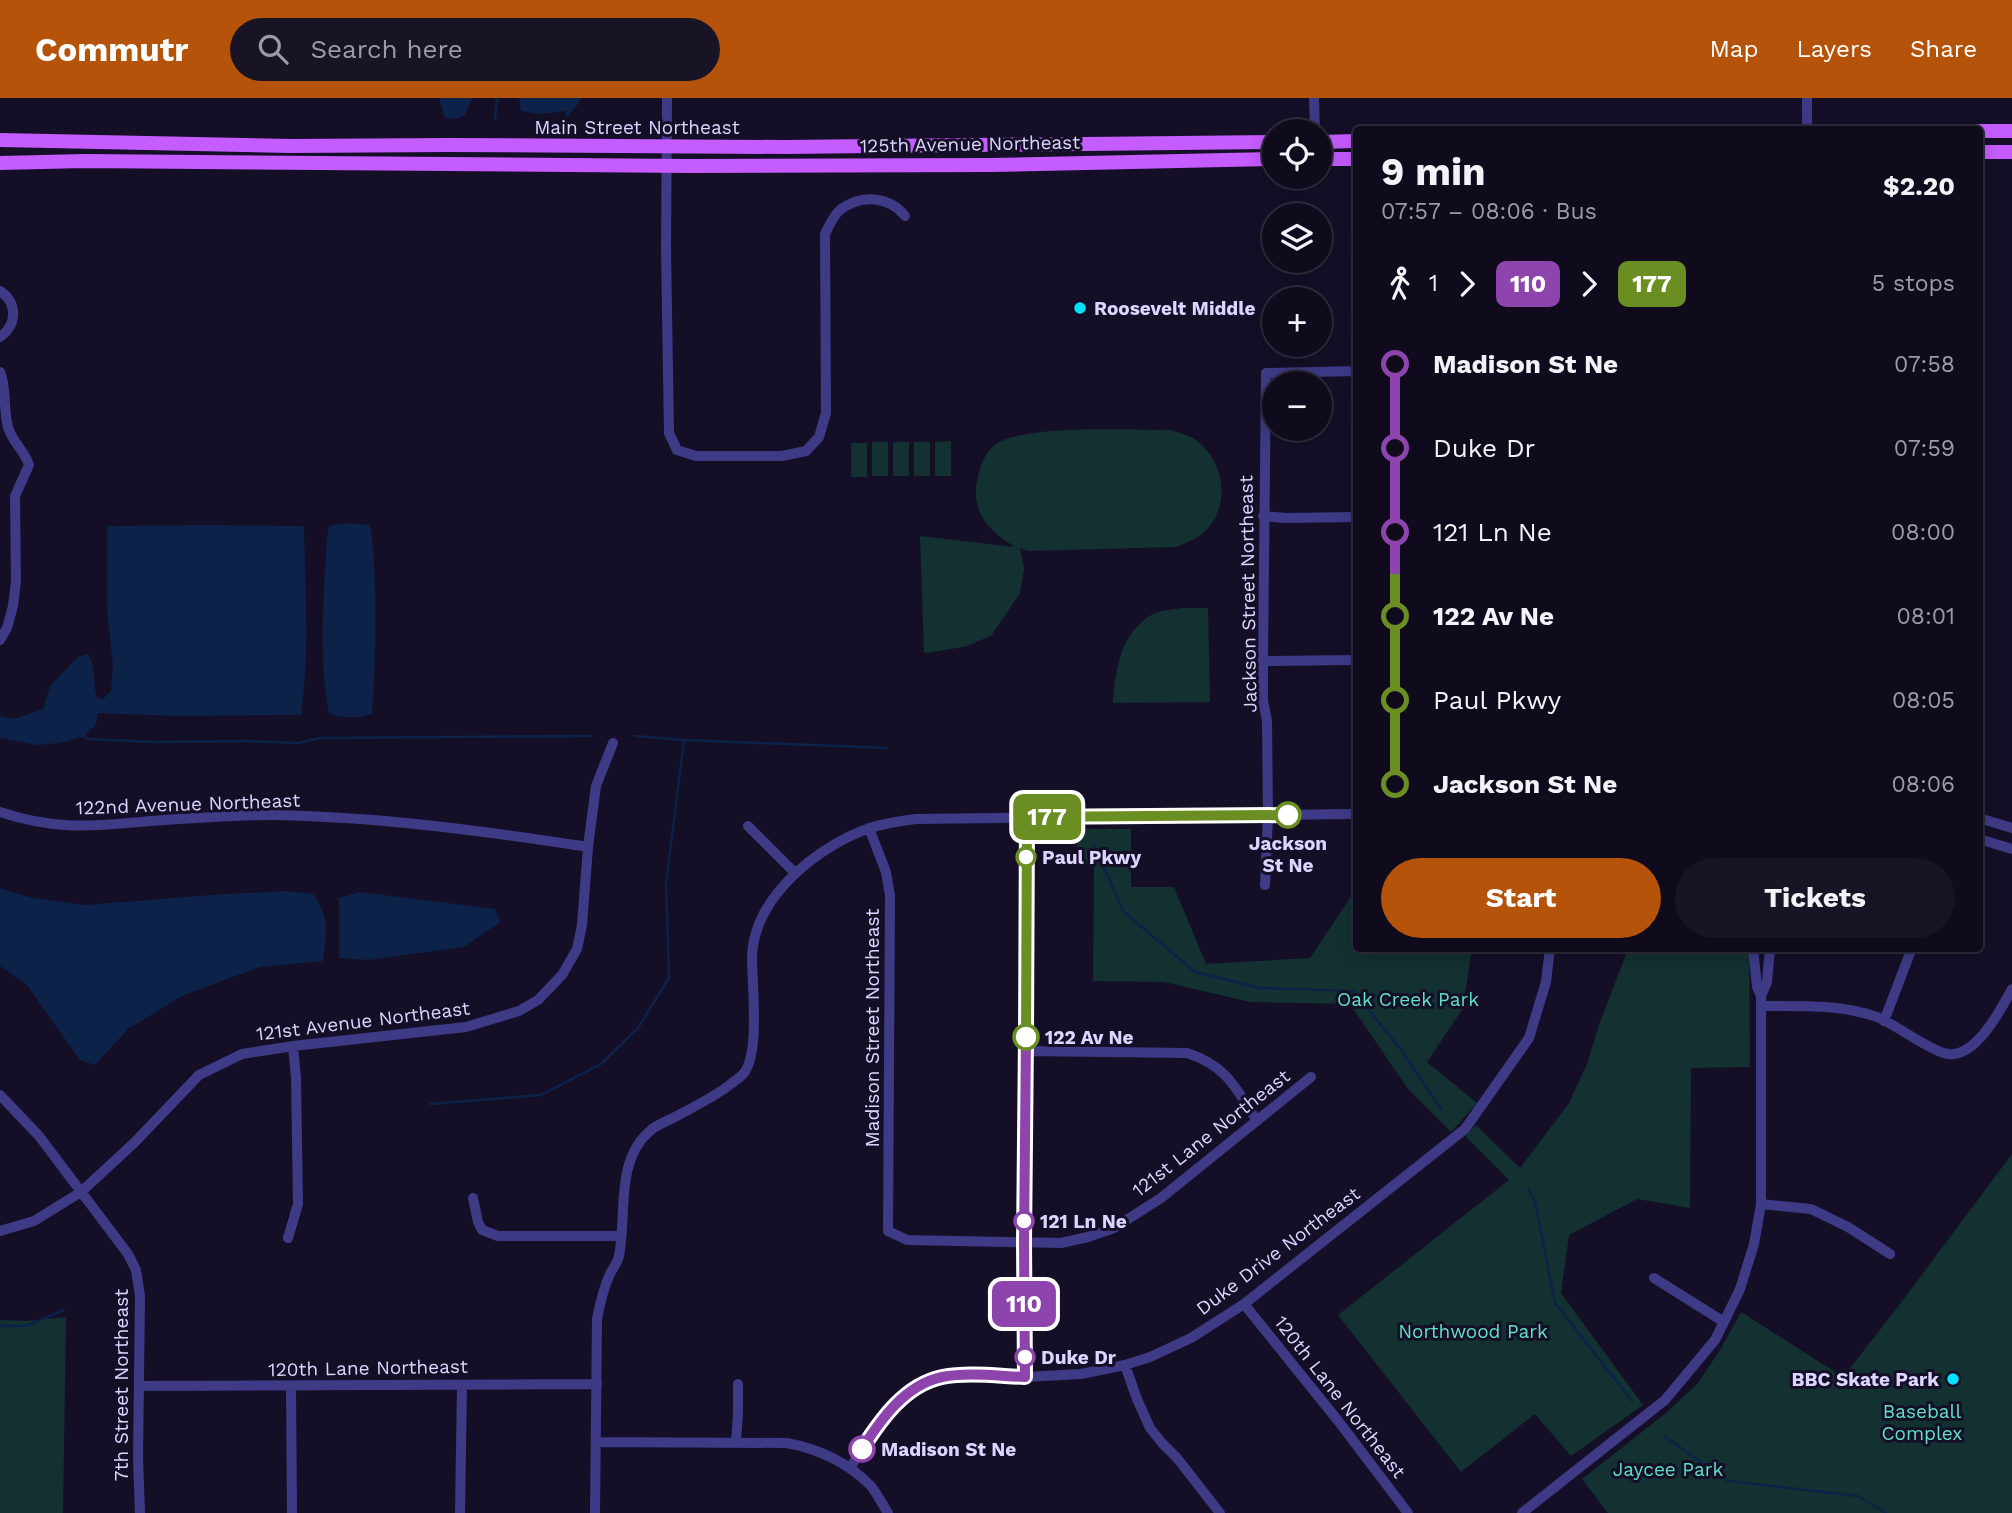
<!DOCTYPE html>
<html lang="en">
<head>
<meta charset="utf-8">
<style>
  body { margin:0; font-family:"Work Sans",sans-serif; background:#181426; color:#f1f3f6; height:100vh; display:flex; flex-direction:column; font-size:26px; white-space:nowrap }
  * { box-sizing:border-box; margin:0 }
  p { font-size:23px; color:#9b9ba4 }
  .icon { flex:none; width:38px; height:38px; fill:none; stroke:currentColor; stroke-width:2; stroke-linecap:round; stroke-linejoin:round }
  .map { position:relative; flex:1; overflow:hidden }
  .drawer { position:absolute; left:1353px; top:28px; width:630px; height:826px; display:flex; flex-direction:column; background:#0f0b1d; border-radius:7px; box-shadow:0 4px 18px #0003,0 0 0 2px #2f2b3b }
  .drawer>* { flex:none }
  .badge { padding:0 14px; border-radius:10px; font-size:24px; line-height:46px }
  .controls { position:absolute; left:1262px; top:21px; display:grid; gap:14px }
  .controls a { display:grid; place-items:center; width:70px; height:70px; border-radius:50%; background:#0f0b1d; box-shadow:0 4px 18px #0003,0 0 0 2px #2f2b3b; font-size:35px }
  .map>.badge { position:absolute; translate:-50% -50%; box-shadow:0 0 0 4px #fff }
  .legs { display:flex; align-items:center; gap:10px; height:77px; padding:0 28px; font-size:23px }
  .legs p { margin-inline-start:auto }
  .summary { display:flex; align-items:center; justify-content:space-between; height:119px; padding:0 28px }
  h1 { font-size:38px; font-weight:700; line-height:52px }
  .cta { display:flex; gap:14px; margin-top:auto; padding:14px 28px }
  .cta a { flex:1; height:80px; border-radius:42px; background:#b45309; color:#fff; font-size:28px; font-weight:700; line-height:80px; text-align:center }
  .cta a+a { background:#181426; color:#f1f3f6 }
  ul { padding:0 28px; list-style:none }
  li { display:flex; align-items:center; gap:24px; height:84px; font-size:26px }
  li i { display:grid; place-items:center; width:10px; height:100%; margin:0 9px; background:currentColor }
  li i::after { content:''; width:18px; height:18px; margin:-9px; border:5px solid; border-radius:50%; background:#0f0b1d }
  li p { margin-inline-start:auto }
  li:first-child i { background:linear-gradient(#0000 50%,currentColor 0) }
  li:last-child i { background:linear-gradient(currentColor 50%,#0000 0) }
  header { display:flex; align-items:center; gap:42px; box-sizing:border-box; height:98px; padding:0 35px; background:#b45309; color:#fff }
  header strong { font-size:33px }
  nav { display:flex; gap:38px; margin-inline-start:auto; font-size:24px }
  .search { width:490px; height:63px; background:#181426; display:flex; align-items:center; gap:18px; box-sizing:border-box; padding:0 24px; border-radius:38px; color:#9b9ba4; font-size:26px }
  .map>svg:first-child { display:block }
  .green { fill:#123130 }
  .water { fill:#0c2249 }
  .lines { fill:none; stroke-linecap:round; stroke-linejoin:round }
  .stream { stroke:#0c2249; stroke-width:2.5 }
  .minor { stroke:#3e3a86; stroke-width:10 }
  .major { stroke:#c55cff; stroke-width:14 }
  .line-1-casing { stroke:#fff; stroke-width:16 }
  .line-2-casing { stroke:#fff; stroke-width:16 }
  .line-1 { stroke:#8e44ad; stroke-width:10 }
  .line-2 { stroke:#6b8e23; stroke-width:10 }
  .poi-dot { fill:#01e2ff; stroke:#140f27; stroke-width:2.5 }
  .stop-2-dot { fill:#fff; stroke:#6b8e23; stroke-width:3.5 }
  .stop-1-dot { fill:#fff; stroke:#8e44ad; stroke-width:3.5 }
  .labels { text-anchor:middle; dominant-baseline:central; stroke-width:6; stroke-linejoin:round; paint-order:stroke }
  .street-label { font-size:19px; fill:#dbd5ff; stroke:#140f27 }
  .poi-label { font-size:19px; font-weight:bold; fill:#dbd5ff; stroke:#140f27; text-anchor:start }
  .stop-label { font-size:19px; font-weight:bold; fill:#dbd5ff; stroke:#140f27; text-anchor:start }
  .park-label { font-size:19px; fill:#60e0c2; stroke:#140f27 }
</style>
</head>
<body>
<header>
<strong>Commutr</strong>
<div class="search"><svg class="icon" aria-label="search" viewBox="0 0 24 24"><circle cx="10" cy="10" r="6"/><path d="M15 15l6 6"/></svg>Search here</div>
<nav><a>Map</a><a>Layers</a><a>Share</a></nav>
</header>
<div class="map">
<svg width="2012" height="1415" viewBox="0 0 2012 1415">
  <rect width="100%" height="100%" fill="#140f27"/>
  <path class="green" d="M1171 332C1179 335 1189 337 1196 342 1223 362 1231 403 1209 429 1201 439 1188 444 1177 449L1028 453 1020 450 1024 471 1020 495 991 538 964 549 924 555 920 438 1015 449C993 435 974 420 976 390 978 375 982 357 995 347 1020 326 1135 332 1171 332Z
    M951 343V378H935V344Z
    M872 344H888V378H872Z
    M893 344H909V378H893Z
    M914 344H930V378H914Z
    M851 345H867V379H851Z
    M1181 510H1208L1210 604 1113 605C1115 571 1121 534 1153 516 1161 512 1172 512 1181 510Z
    M1077 731H1131V789H1174L1206 866 1310 860 1356 791V850L1472 851 1463 910 1427 964 1477 1005 1451 1034 1408 991 1350 906 1250 904 1164 884 1093 883 1094 766H1078Z
    M1628 851H1749L1750 969 1691 970 1690 1110 1637 1101 1569 1137 1561 1195 1643 1307 1571 1358 1535 1316 1461 1374 1338 1217 1509 1082 1465 1038 1476 1027 1520 1070 1569 1005 1587 966 1599 927Z
    M2012 1056V1415H1608L1582 1381 1666 1315 1698 1285 1720 1252 1741 1214 1843 1279 1897 1210Z
    M66 1219 63 1415H0V1222L26 1223Z"/>
  <path class="water" d="M439 0H472L465 17 456 21 445 20Z
    M519 0H581C579 7 571 13 567 20L565 13 541 16 521 13Z
    M348 425 370 427C374 448 374 468 375 488 376 531 375 573 372 616 361 620 339 621 329 615 318 559 324 495 327 439L329 428Z
    M206 427 304 428C305 491 310 555 301 617L174 618 98 615 96 626 85 638 60 645 38 647 0 640V618L14 621 43 611 50 588 78 559 88 556C97 570 92 585 97 600L103 601 111 593 113 568 107 511V428Z
    M0 790 28 799 85 807 211 797 285 793 313 796C331 821 326 834 323 863L260 869 184 897 128 931 95 967 80 962 27 887 0 868Z
    M360 794 495 811 500 824 464 849 369 862 339 860V800Z"/>
  <g class="lines">
    <path class="stream" d="M495 21 497 0
      M81 637 88 641 154 644 250 643 298 645 320 640 590 638
      M635 638 684 642 887 650
      M1093 745 1123 813 1195 874 1260 890 1353 893 1399 949 1442 1012
      M430 1006 541 997 601 966 638 930 669 880 666 786 684 642
      M1528 1091 1535 1104 1555 1205 1632 1303
      M0 1228H26L64 1212
      M1664 1338 1728 1383 1858 1398 1886 1415"/>
    <path class="minor" d="M667 0 666 151 669 335 677 352 696 358H782L806 353 819 339 826 315 825 136C829 128 833 118 840 112 861 96 889 98 905 118
      M1314 0 1315 33
      M1807 32V0
      M0 193C18 205 17 227 0 239
      M0 274C7 291 3 311 8 329 12 344 25 353 29 367L15 398 16 483 13 508 7 530 0 542
      M1263 418 1285 420 1356 419
      M1263 563 1356 562
      M0 714C56 733 95 728 152 723 193 720 234 717 275 717 380 719 484 733 588 749
      M1979 720 2012 730
      M748 728 795 775
      M869 730 886 774 890 798 888 1133 907 1142 1061 1145 1088 1139 1114 1130 1161 1100 1311 979
      M1979 741 2012 751
      M1265 787 1268 718 1267 623 1263 602V563L1266 275 1356 273
      M1753 850 1757 889 1761 898
      M1761 908C1800 908 1839 906 1877 919 1891 925 1905 935 1919 943 1927 947 1939 955 1948 956 1976 960 2001 911 2012 891
      M1884 923 1912 850
      M1026 953 1187 955C1227 968 1236 990 1257 1023
      M0 997 39 1038 128 1156 136 1172 140 1198 138 1360 140 1415
      M473 1100 478 1124 482 1132 498 1138H621
      M1761 1106 1811 1111 1848 1129 1890 1156
      M0 1133 34 1123 81 1094 135 1044 199 977 242 956 293 948 466 929 519 913 538 902 562 877 577 851 582 827 588 749 596 688 613 645
      M288 1140 298 1106 296 980 293 948
      M1654 1180 1724 1224
      M1244 1206 1339 1324 1408 1415
      M1125 1267 1137 1301 1150 1330 1162 1345 1177 1360 1220 1415
      M1025 1279 1024 1144 1026 719
      M139 1288 597 1286
      M291 1289 292 1415
      M596 1344 787 1345C819 1351 847 1364 870 1387 877 1395 882 1406 888 1415
      M736 1345 738 1314V1286
      M850 1370 874 1331 903 1298 920 1287 941 1279 964 1278 1025 1279 1081 1276 1125 1267 1150 1259 1191 1240 1244 1206 1465 1031 1529 940 1546 884 1550 850
      M460 1415 462 1287
      M595 1415 597 1221C600 1205 603 1191 610 1176 613 1170 618 1164 619 1158 627 1117 615 1062 650 1033 656 1027 665 1024 673 1020 693 1009 715 999 732 985 736 982 741 979 744 975 760 954 752 887 752 860 753 800 817 748 870 730 885 725 901 723 916 721L1356 716
      M1522 1415 1665 1302 1715 1242 1724 1224 1740 1191 1754 1146 1761 1106V898L1767 884 1770 850"/>
    <path class="major" d="M1979 33H2012
      M0 42 291 48 448 47 784 49 1274 44
      M1320 44 1356 43
      M1979 54H2012
      M1320 61H1356
      M0 65 85 63 689 68 992 67 1274 61"/>
  </g>
  <g class="lines">
    <defs>
      <path id="line-1" d="M862 1351C881 1321 905 1287 942 1279 968 1274 998 1278 1025 1279L1024 1144 1026 939"/>
      <path id="line-2" d="M1026 939 1027 719 1288 717"/>
    </defs>
    <use href="#line-1" class="line-1-casing"/>
    <use href="#line-2" class="line-2-casing"/>
    <use href="#line-1" class="line-1"/>
    <use href="#line-2" class="line-2"/>
  </g>
  <g class="poi-dot">
    <circle cx="1080" cy="210" r="7"/>
    <circle cx="1953" cy="1281" r="7"/>
  </g>
  <g class="stop-2-dot">
    <circle cx="1288" cy="717" r="12"/>
    <circle cx="1026" cy="759" r="9"/>
    <circle cx="1026" cy="939" r="12"/>
  </g>
  <g class="stop-1-dot">
    <circle cx="1024" cy="1123" r="9"/>
    <circle cx="1025" cy="1259" r="9"/>
    <circle cx="862" cy="1351" r="12"/>
  </g>
  <g class="labels">
    <g class="street-label">
      <text x="637" y="29">Main Street Northeast</text>
      <text transform="translate(970 46) rotate(-1)">125th Avenue Northeast</text>
      <text transform="translate(1248 496) rotate(-91)">Jackson Street Northeast</text>
      <text transform="translate(188 706) rotate(-2)">122nd Avenue Northeast</text>
      <text transform="translate(363 923) rotate(-7)">121st Avenue Northeast</text>
      <text transform="translate(872 930) rotate(-90)">Madison Street Northeast</text>
      <text transform="translate(1211 1035) rotate(-38)">121st Lane Northeast</text>
      <text transform="translate(1278 1153) rotate(-37)">Duke Drive Northeast</text>
      <text transform="translate(368 1270) rotate(-1)">120th Lane Northeast</text>
      <text transform="translate(121 1287) rotate(-90)">7th Street Northeast</text>
      <text transform="translate(1340 1299) rotate(52)">120th Lane Northeast</text>
    </g>
    <g class="poi-label">
      <text x="1094" y="210">Roosevelt Middle</text>
      <text x="1939" y="1281" text-anchor="end">BBC Skate Park</text>
    </g>
    <g class="stop-label">
      <text x="1288" y="745" text-anchor="middle">Jackson<tspan x="1288" dy="22">St Ne</tspan></text>
      <text x="1042" y="759">Paul Pkwy</text>
      <text x="1045" y="939">122 Av Ne</text>
      <text x="1040" y="1123">121 Ln Ne</text>
      <text x="1041" y="1259">Duke Dr</text>
      <text x="881" y="1351">Madison St Ne</text>
    </g>
    <g class="park-label">
      <text x="1408" y="901">Oak Creek Park</text>
      <text x="1473" y="1233">Northwood Park</text>
      <text x="1922" y="1313">Baseball<tspan x="1922" dy="22">Complex</tspan></text>
      <text x="1668" y="1371">Jaycee Park</text>
    </g>
  </g>
</svg>
<div class="controls">
<a><svg class="icon" aria-label="locate" viewBox="0 0 24 24"><circle cx="12" cy="12" r="6"/><path d="M12 2v4M12 18v4M2 12h4M18 12h4"/></svg></a>
<a><svg class="icon" aria-label="layers" viewBox="0 0 24 24"><path d="M12 4l9 5-9 5-9-5zM3 14l9 5 9-5"/></svg></a>
<a>+</a>
<a>−</a>
</div>
<b class="badge" style="left:1024px;top:1206px;background:#8e44ad;color:#fff">110</b>
<b class="badge" style="left:1047px;top:719px;background:#6b8e23;color:#fff">177</b>
<section class="drawer">
<div class="summary"><div><h1>9 min</h1><p>07:57 – 08:06 · Bus</p></div><b>$2.20</b></div>
<div class="legs"><svg class="icon" aria-label="walk" viewBox="0 0 24 24"><circle cx="13" cy="4" r="2"/><path d="M13 8l-2 6 4 7M11 14l-3 7M7 12l3-4h3l4 4"/></svg>1<svg class="icon" aria-label="forward" viewBox="0 0 24 24"><path d="M9 5l7 7-7 7"/></svg><b class="badge" style="background:#8e44ad;color:#fff">110</b><svg class="icon" aria-label="forward" viewBox="0 0 24 24"><path d="M9 5l7 7-7 7"/></svg><b class="badge" style="background:#6b8e23;color:#fff">177</b><p>5 stops</p></div>
<ul>
<li><i style="color:#8e44ad"></i><b>Madison St Ne</b><p>07:58</p></li>
<li><i style="color:#8e44ad"></i><span>Duke Dr</span><p>07:59</p></li>
<li><i style="color:#8e44ad"></i><span>121 Ln Ne</span><p>08:00</p></li>
<li><i style="color:#6b8e23"></i><b>122 Av Ne</b><p>08:01</p></li>
<li><i style="color:#6b8e23"></i><span>Paul Pkwy</span><p>08:05</p></li>
<li><i style="color:#6b8e23"></i><b>Jackson St Ne</b><p>08:06</p></li>
</ul>
<div class="cta"><a>Start</a><a>Tickets</a></div>
</section>
</div>
</body>
</html>
